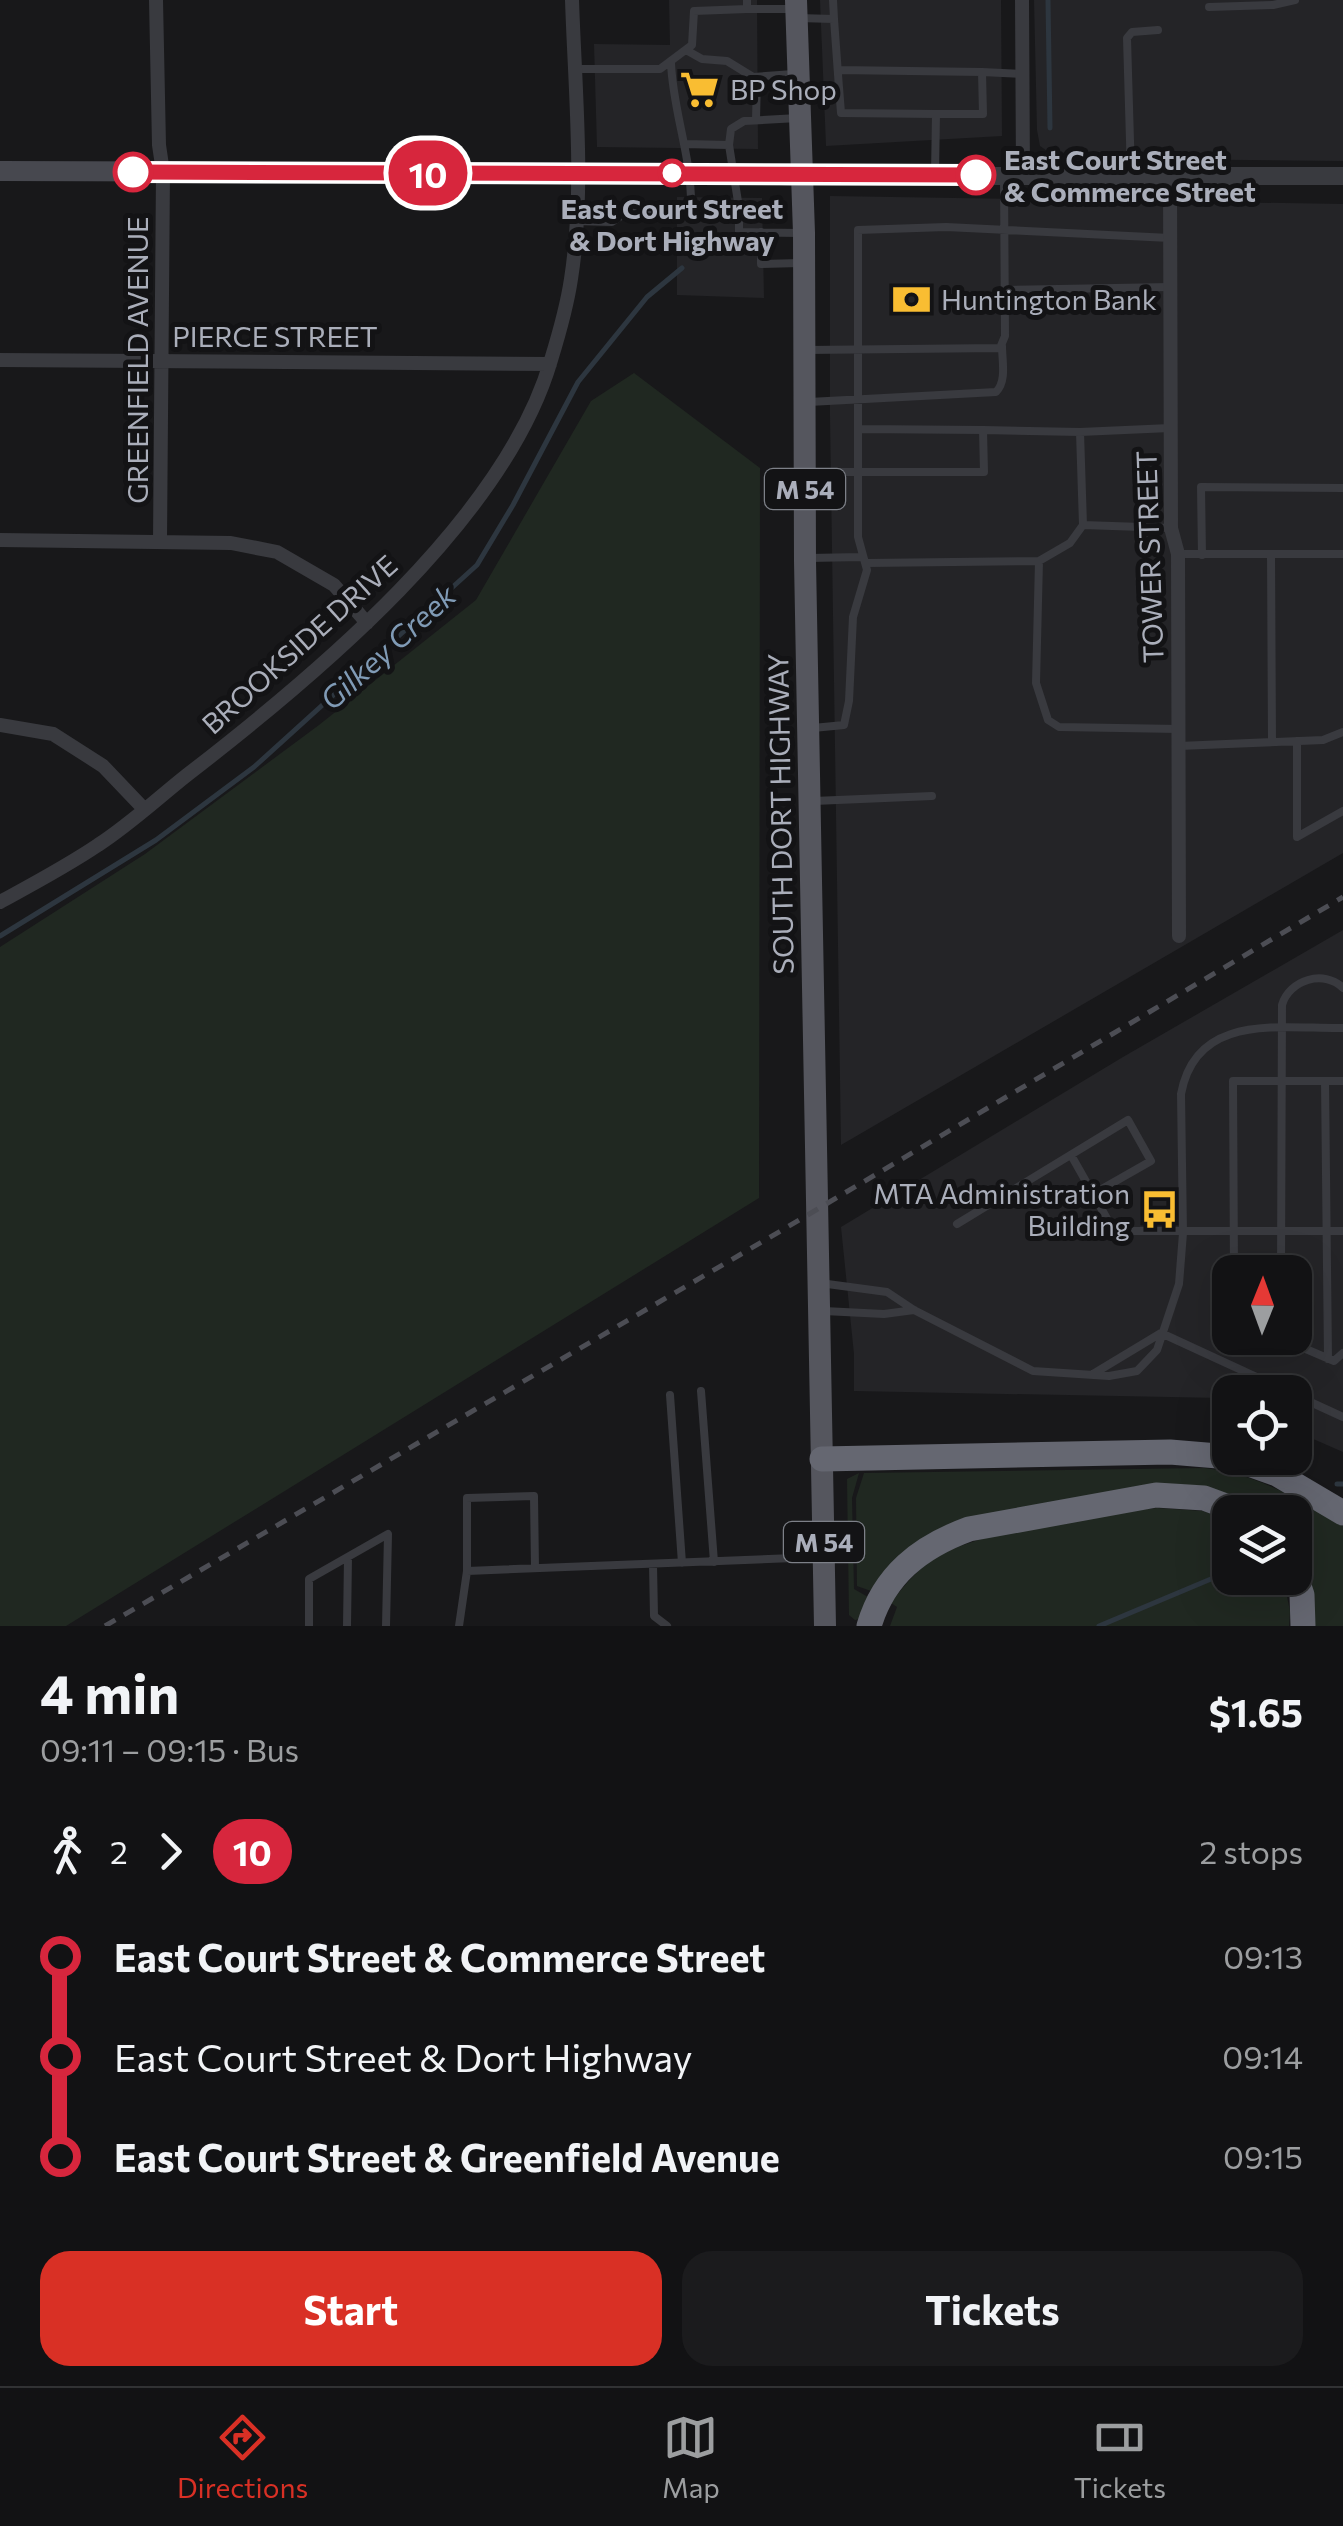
<!DOCTYPE html>
<html lang="en">
<head>
<meta charset="utf-8">
<style>
  body { margin:0; font-family:Commissioner,sans-serif; background:#1b1b1d; color:#f1f3f6; height:100vh; display:flex; flex-direction:column; font-size:38px; white-space:nowrap }
  * { box-sizing:border-box; margin:0 }
  p { font-size:32px; color:#9c9ea0 }
  .icon { flex:none; width:55px; height:55px; fill:none; stroke:currentColor; stroke-width:2; stroke-linecap:round; stroke-linejoin:round }
  .map { position:relative; height:1626px; overflow:hidden }
  .drawer { display:flex; flex-direction:column; background:#121214; flex:1 }
  .drawer>* { flex:none }
  .badge { padding:0 20px; border-radius:32px; font-size:35px; line-height:65px }
  .needle { width:65px; rotate:1deg }
  .fabs { position:absolute; left:1212px; top:1255px; display:grid; gap:20px }
  .fabs a { display:grid; place-items:center; width:100px; height:100px; border-radius:20px; background:#121214; box-shadow:0 10px 40px #0002,0 0 0 2px #313234; font-size:50px }
  .map>.badge { position:absolute; translate:-50% -50%; box-shadow:0 0 0 5px #fff }
  .legs { display:flex; align-items:center; gap:15px; height:110px; padding:0 40px; font-size:32px }
  .legs p { margin-inline-start:auto }
  .summary { display:flex; align-items:center; justify-content:space-between; height:170px; padding:0 40px }
  h1 { font-size:55px; font-weight:700; line-height:75px }
  .primary-button { display:flex; gap:20px; margin-top:auto; padding:20px 40px }
  .primary-button a { flex:1; height:115px; border-radius:30px; background:#d93025; color:#fff; font-size:40px; font-weight:700; line-height:115px; text-align:center }
  .primary-button a+a { background:#1b1b1d; color:#f1f3f6 }
  ul { padding:0 40px; list-style:none }
  li { display:flex; align-items:center; gap:35px; height:100px; font-size:38px }
  li i { display:grid; place-items:center; width:15px; height:100%; margin:0 12px; background:currentColor }
  li i::after { content:''; width:25px; height:25px; margin:-12px; border:8px solid; border-radius:50%; background:#121214 }
  li p { margin-inline-start:auto }
  li:first-child i { background:linear-gradient(#0000 50%,currentColor 0) }
  li:last-child i { background:linear-gradient(currentColor 50%,#0000 0) }
  .tab-bar { display:flex; justify-content:space-around; align-items:center; height:140px; border-top:2px solid #313234; background:#121214; font-size:28px; color:#9c9ea0 }
  .tab-bar a { display:grid; justify-items:center; gap:5px }
  .tab-bar .current { color:#d93025 }
  .map>svg:first-child { display:block }
  .built { fill:#242427; fill-rule:evenodd }
  .green { fill:#202821 }
  .lines { fill:none; stroke-linecap:round; stroke-linejoin:round }
  .stream { stroke:#2d363f; stroke-width:5 }
  .service { stroke:#393a3f; stroke-width:8 }
  .minor { stroke:#393a3f; stroke-width:14 }
  .tertiary { stroke:#393a3f; stroke-width:18 }
  .secondary { stroke:#47484f; stroke-width:20 }
  .primary { stroke:#55565e; stroke-width:22 }
  .motorway { stroke:#656771; stroke-width:25 }
  .rail { stroke:#4c4d54; stroke-width:5; stroke-dasharray:12 10; stroke-linecap:butt }
  .line-1-casing { stroke:#fff; stroke-width:22 }
  .line-1 { stroke:#d7263d; stroke-width:15 }
  .stop-1-dot { fill:#fff; stroke:#d7263d; stroke-width:5 }
  .labels { text-anchor:middle; dominant-baseline:central; stroke-width:10; stroke-linejoin:round; paint-order:stroke }
  .shield { fill:#131315; stroke:#7d8088; stroke-width:2.5 }
  .shield-label { font-size:25px; font-weight:bold; fill:#aaaeba }
  .poi-label { font-size:28px; fill:#aaaeba; stroke:#131315; text-anchor:start }
  .stop-label { font-size:28px; font-weight:bold; fill:#aaaeba; stroke:#131315; text-anchor:start }
  .street-label { font-size:28px; fill:#aaaeba; stroke:#131315 }
  .water-label { font-size:30px; font-style:italic; fill:#809bb6; stroke:#131315 }
</style>
</head>
<body>
<div class="map">
<svg width="1343" height="1626" viewBox="0 0 1343 1626">
  <rect width="100%" height="100%" fill="#18181a"/>
  <path class="built" d="M669 0H757L758 149 597 147 594 44 670 45Z
    M820 0H1001L1002 136 826 146Z
    M1034 0H1343V161L1060 158 1053 155 1040 146 1037 130Z
    M830 196 1343 204V853L841 1145 830 416Z
    M677 197 762 198 764 298 677 295Z
    M1343 930V1452L1295 1431V1392H1230V1402L1221 1398 854 1391V1354L841 1227 1123 1057ZM1230 1272H1295V1338H1230Z"/>
  <path class="green" d="M634 373 760 468 759 1198 66 1626H0V947L145 854 319 725 476 600 591 401Z
    M1204 1468C1258 1474 1298 1499 1343 1526V1626H1312C1306 1587 1295 1552 1295 1512H1260L1236 1498 999 1514 871 1591 857 1586 856 1498 864 1473Z
    M859 1473 852 1498 854 1589 868 1597 859 1619 855 1620 849 1615 847 1479Z
    M1157 1508 1203 1511 1230 1521V1578H1283L1290 1611 1289 1626H890L897 1607 891 1603C905 1584 919 1567 940 1555 989 1529 1100 1514 1157 1508Z"/>
  <g class="lines">
    <path class="stream" d="M1048 0 1050 128
      M0 936 156 840 254 767 477 565 513 505 578 382 647 297 682 268
      M1337 1484H1343
      M1099 1626 1230 1571"/>
    <path class="service" d="M833 0 834 19
      M1209 7 1273 5 1295 0
      M747 9H793
      M798 18 834 19 839 88 803 90
      M686 50 702 59 727 61 753 77 793 74
      M671 63C673 112 692 157 691 207L739 208 729 145 685 144
      M574 69H660L692 45 694 11 747 9V0
      M838 70 982 72
      M839 87 841 113 936 114 935 174
      M936 114H983L982 72 1023 74
      M756 120 757 77
      M729 145 731 129 744 121 798 118
      M1131 175 1127 38 1132 32 1158 30
      M739 208V232L800 233
      M576 221 612 222 629 211H665L691 207
      M761 232V264L800 263
      M1005 290 1170 287
      M806 350 1000 348 1005 336 1004 178
      M809 402 996 392C1007 381 1002 361 1002 346
      M983 430 1080 432 1170 428
      M1080 432 1083 525
      M809 472H984L983 430 858 429
      M1171 528 1083 525 1070 543 1039 561 1036 683 1048 720 1059 727 1179 729
      M1178 554H1343
      M1202 555 1201 487 1343 488
      M1271 555 1272 742
      M809 558 862 557
      M867 563 1039 561
      M813 728 844 725 849 701 853 617 867 570 858 537V230L946 227 1170 238
      M1297 741V837L1343 811
      M1179 746 1323 740 1343 732
      M814 801 932 796
      M1325 1081 1328 1359
      M1071 1155 1114 1231H1343
      M957 1224 1128 1120 1151 1161 1093 1194
      M1234 1272 1233 1081H1343
      M1281 1272 1282 1005C1289 980 1324 969 1343 988
      M820 1283 887 1292 914 1310 1033 1371 1109 1376 1137 1371 1157 1350 1179 1284 1183 1233 1181 1094C1196 1012 1280 1029 1343 1028
      M824 1311 884 1314 914 1310
      M1280 1338 1334 1361 1343 1353
      M1093 1374 1161 1333 1289 1392
      M701 1391 714 1562
      M670 1395 682 1563
      M1295 1395 1343 1417
      M653 1565 654 1616 667 1626
      M467 1571V1498L534 1496 535 1568
      M309 1626V1579L388 1534 386 1626
      M347 1626 348 1557
      M459 1626 467 1571 819 1557"/>
    <path class="minor" d="M156 0 159 145 163 172 160 541
      M1022 0 1023 174
      M1170 177 1171 528 1178 554 1179 936
      M0 360 550 364
      M0 540 231 543 277 552 334 585 367 623
      M0 725 53 734 103 766 144 809
      M0 902C33 884 67 866 98 845 129 825 158 798 187 775 314 677 505 519 551 360 559 334 567 306 571 279 585 189 575 92 572 0"/>
    <path class="tertiary" d="M802 176H1343"/>
    <path class="secondary" d="M0 171 735 173 802 176"/>
    <path class="primary" d="M796 0 804 233 805 561 825 1626"/>
    <path class="motorway" d="M1232 1458 1277 1474 1343 1513
      M822 1459 1170 1452 1230 1457
      M1295 1574 1302 1595 1303 1626
      M869 1626C884 1575 920 1547 969 1529L1156 1495 1204 1498 1242 1512"/>
    <path class="rail" d="M105 1626 784 1229 1343 897"/>
  </g>
  <g class="lines">
    <defs>
      <path id="line-1" d="M133 172 976 175"/>
    </defs>
    <use href="#line-1" class="line-1-casing"/>
    <use href="#line-1" class="line-1"/>
  </g>
  <defs>
    <symbol id="supermarket-bare" viewBox="-9 -9 18 18"><path d="M-6-5.5h2.5l.6 2H6L4.5 2H-2.5L-4.4-4H-6ZM-1.5 3.2a1.3 1.3 0 1 0 .1 0ZM3 3.2a1.3 1.3 0 1 0 .1 0Z" fill="#f9bd32" stroke="#131315" stroke-width="2.5" paint-order="stroke"/></symbol>
    <symbol id="bank-bare" viewBox="-9 -9 18 18"><path d="M-6-4H6V4H-6ZM0-2.3a2.3 2.3 0 1 0 0 4.6a2.3 2.3 0 1 0 0-4.6Z" fill="#f9bd32" stroke="#131315" stroke-width="2.5" paint-order="stroke"/></symbol>
    <symbol id="bus-bare" viewBox="-9 -9 18 18"><path d="M-5-6H5V4H4V6H2V4H-2V6H-4V4H-5ZM-3.5-4V0h7V-4ZM-3.5 1.2v1.5H-2V1.2ZM2 1.2v1.5H3.5V1.2Z" fill="#f9bd32" stroke="#131315" stroke-width="2.5" paint-order="stroke"/></symbol>
  </defs>
  <g fill-rule="evenodd">
    <use href="#supermarket-bare" x="672" y="62" width="55" height="55"/>
    <use href="#bank-bare" x="884" y="272" width="55" height="55"/>
    <use href="#bus-bare" x="1132" y="1182" width="55" height="55"/>
  </g>
  <g class="stop-1-dot">
    <circle cx="133" cy="172" r="18"/>
    <circle cx="672" cy="173" r="12"/>
    <circle cx="976" cy="175" r="18"/>
  </g>
  <g class="labels">
    <g class="shield">
      <rect x="765" y="469" width="80" height="40" rx="8"/>
      <rect x="784" y="1522" width="80" height="40" rx="8"/>
    </g>
    <g class="shield-label">
      <text x="805" y="489">M 54</text>
      <text x="824" y="1542">M 54</text>
    </g>
    <g class="poi-label">
      <text x="730" y="89">BP Shop</text>
      <text x="941" y="299">Huntington Bank</text>
      <text x="1130" y="1193" text-anchor="end">MTA Administration<tspan x="1130" dy="32">Building</tspan></text>
    </g>
    <g class="stop-label">
      <text x="1004" y="159">East Court Street<tspan x="1004" dy="32">&amp; Commerce Street</tspan></text>
      <text x="672" y="208" text-anchor="middle">East Court Street<tspan x="672" dy="32">&amp; Dort Highway</tspan></text>
    </g>
    <g class="street-label">
      <text x="275" y="336">PIERCE STREET</text>
      <text transform="translate(137 360) rotate(-90)">GREENFIELD AVENUE</text>
      <text transform="translate(1149 557) rotate(-92)">TOWER STREET</text>
      <text transform="translate(299 644) rotate(-42)">BROOKSIDE DRIVE</text>
      <text transform="translate(780 814) rotate(-91)">SOUTH DORT HIGHWAY</text>
    </g>
    <g class="water-label">
      <text transform="translate(387 646) rotate(-42)">Gilkey Creek</text>
    </g>
  </g>
</svg>
<div class="fabs">
<a><svg class="needle" viewBox="-14 -14 28 28"><path d="M0-13l5 13h-10z" fill="#e53935"/><path d="M0 13l5-13h-10z" fill="#9c9ea0"/></svg></a>
<a><svg class="icon" aria-label="locate" viewBox="0 0 24 24"><circle cx="12" cy="12" r="6"/><path d="M12 2v4M12 18v4M2 12h4M18 12h4"/></svg></a>
<a><svg class="icon" aria-label="layers" viewBox="0 0 24 24"><path d="M12 4l9 5-9 5-9-5zM3 14l9 5 9-5"/></svg></a>
</div>
<b class="badge" style="left:428px;top:173px;background:#d7263d;color:#fff">10</b>
</div>
<section class="drawer">
<div class="summary"><div><h1>4 min</h1><p>09:11 – 09:15 · Bus</p></div><b>$1.65</b></div>
<div class="legs"><svg class="icon" aria-label="walk" viewBox="0 0 24 24"><circle cx="13" cy="4" r="2"/><path d="M13 8l-2 6 4 7M11 14l-3 7M7 12l3-4h3l4 4"/></svg>2<svg class="icon" aria-label="forward" viewBox="0 0 24 24"><path d="M9 5l7 7-7 7"/></svg><b class="badge" style="background:#d7263d;color:#fff">10</b><p>2 stops</p></div>
<ul>
<li><i style="color:#d7263d"></i><b>East Court Street &amp; Commerce Street</b><p>09:13</p></li>
<li><i style="color:#d7263d"></i><span>East Court Street &amp; Dort Highway</span><p>09:14</p></li>
<li><i style="color:#d7263d"></i><b>East Court Street &amp; Greenfield Avenue</b><p>09:15</p></li>
</ul>
<div class="primary-button"><a>Start</a><a>Tickets</a></div>
</section>
<nav class="tab-bar">
<a class="current"><svg class="icon" aria-label="directions" viewBox="0 0 24 24"><path d="M12 3l9 9-9 9-9-9zM9 14v-3h6M13 9l2 2-2 2"/></svg>Directions</a>
<a><svg class="icon" aria-label="map" viewBox="0 0 24 24"><path d="M3 6l6-2 6 2 6-2v14l-6 2-6-2-6 2zM9 4v14M15 6v14"/></svg>Map</a>
<a><svg class="icon" aria-label="tickets" viewBox="0 0 24 24"><path d="M3 7h18v10H3zM15 7v10"/></svg>Tickets</a>
</nav>
</body>
</html>
